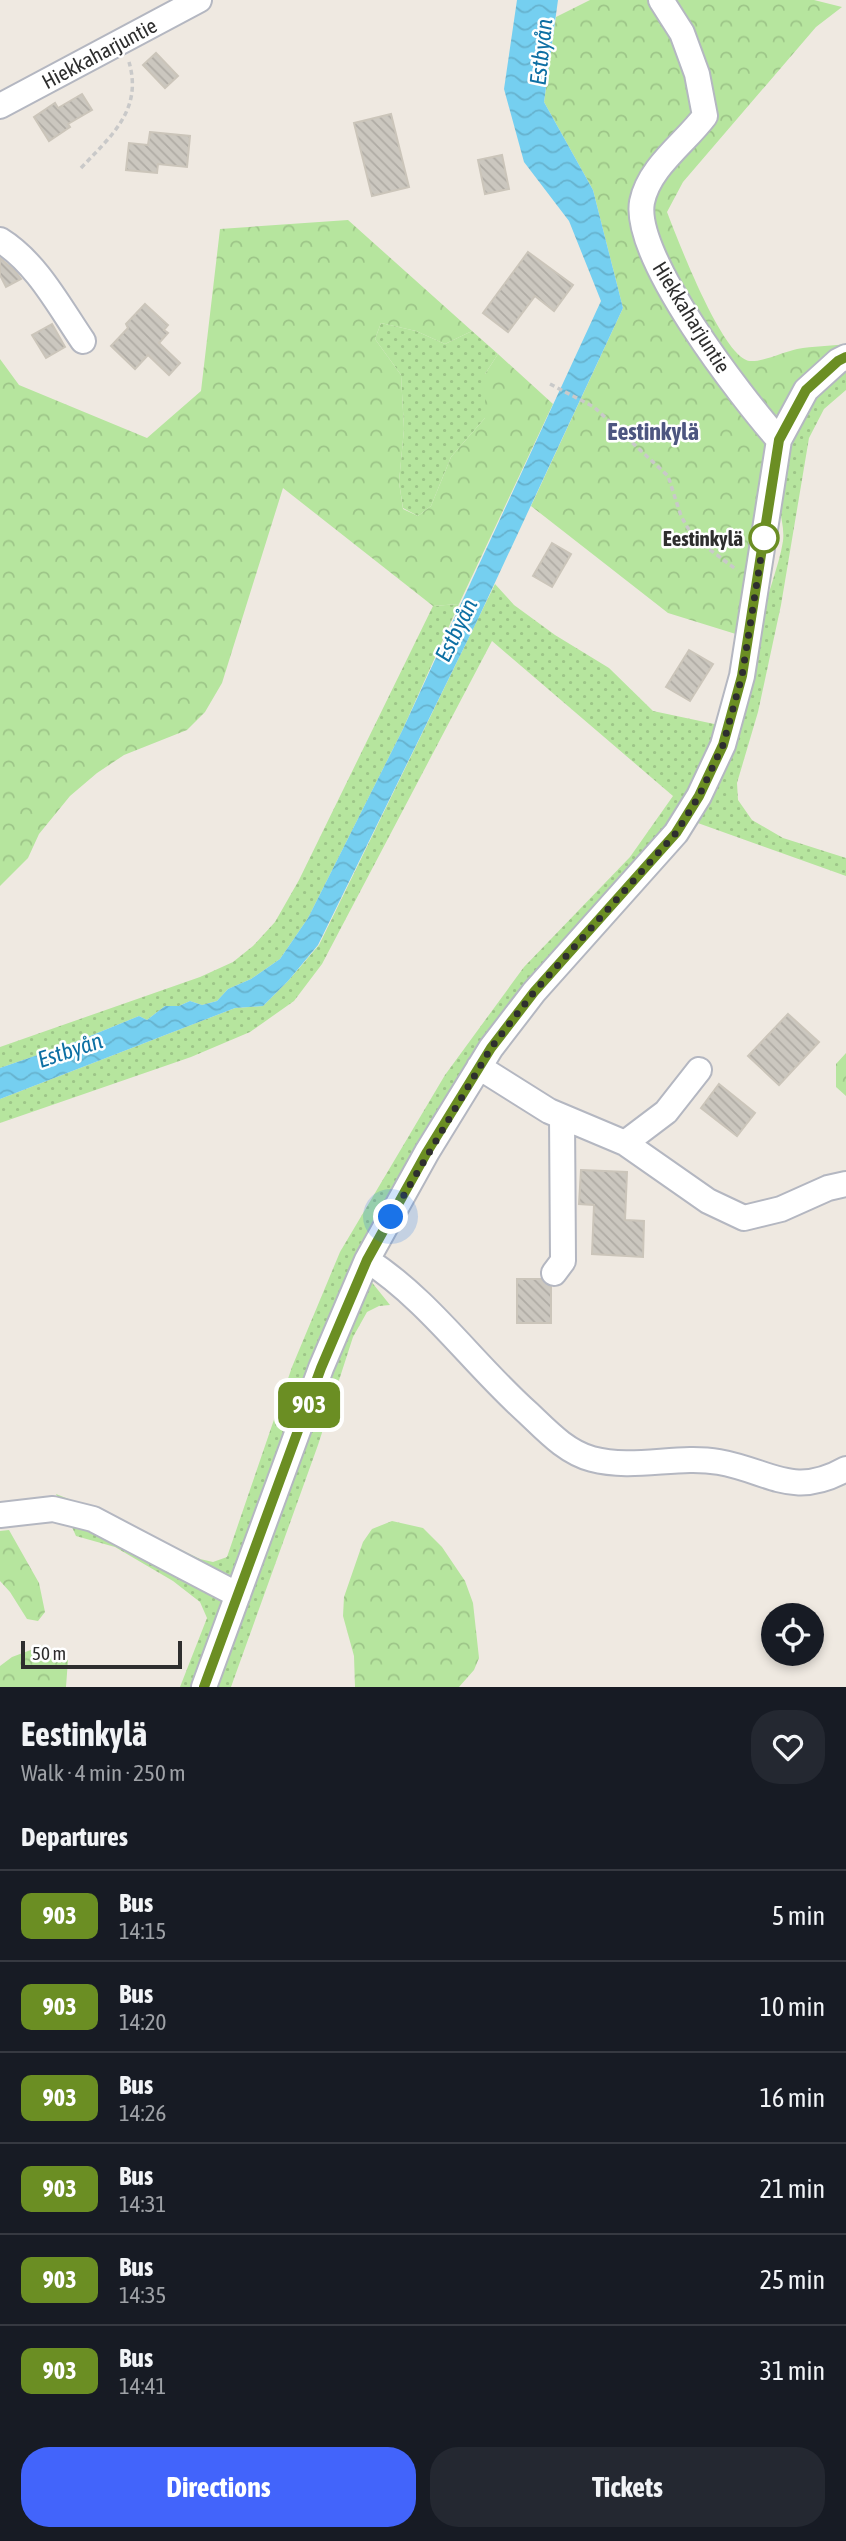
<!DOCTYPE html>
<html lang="en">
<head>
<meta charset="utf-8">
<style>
  body { margin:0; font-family:"Asap Condensed",sans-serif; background:#242831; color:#f1f3f6; height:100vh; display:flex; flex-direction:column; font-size:26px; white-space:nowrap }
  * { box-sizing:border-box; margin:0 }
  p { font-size:23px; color:#9ea1a6 }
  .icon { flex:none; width:38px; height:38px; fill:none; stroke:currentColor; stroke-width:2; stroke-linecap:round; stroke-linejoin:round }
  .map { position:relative; height:1687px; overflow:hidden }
  .panel { display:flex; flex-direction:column; background:#171b24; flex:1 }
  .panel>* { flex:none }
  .badge { padding:0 14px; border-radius:10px; font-size:24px; line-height:46px }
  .controls { position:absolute; left:761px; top:1603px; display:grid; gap:14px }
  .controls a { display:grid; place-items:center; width:63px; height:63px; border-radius:50%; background:#171b24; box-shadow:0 4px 10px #0003; font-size:35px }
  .scale { position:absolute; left:21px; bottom:18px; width:161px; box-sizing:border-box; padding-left:7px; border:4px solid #2e2e2e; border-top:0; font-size:19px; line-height:24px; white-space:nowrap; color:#2e2e2e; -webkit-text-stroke:5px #fff; paint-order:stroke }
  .you { position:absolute; width:35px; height:35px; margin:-18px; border:5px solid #fff; border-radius:50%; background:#1a73e8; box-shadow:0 0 0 10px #1a73e833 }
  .map>.badge { position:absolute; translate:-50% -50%; box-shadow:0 0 0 4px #fff }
  h2 { padding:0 21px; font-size:26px; line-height:63px }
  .round { display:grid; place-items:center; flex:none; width:74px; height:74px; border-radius:28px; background:#242831 }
  .summary { display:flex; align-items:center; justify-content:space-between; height:119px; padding:0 21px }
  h1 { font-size:33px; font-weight:700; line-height:52px }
  .button { display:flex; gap:14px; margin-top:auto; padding:14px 21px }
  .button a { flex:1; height:80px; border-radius:28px; background:#4264fb; color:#fff; font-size:28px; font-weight:700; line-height:80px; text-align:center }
  .button a+a { background:#242831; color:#f1f3f6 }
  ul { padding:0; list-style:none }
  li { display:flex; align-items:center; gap:21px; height:91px; padding:0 21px; border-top:2px solid #363941 }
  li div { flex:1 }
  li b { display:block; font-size:26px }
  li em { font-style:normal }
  li .badge { min-width:77px; font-weight:700; text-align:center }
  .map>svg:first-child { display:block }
  .grass { fill:url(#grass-dots) }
  .forest { fill:url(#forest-crowns) }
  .water { fill:url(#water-waves) }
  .building { fill:url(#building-back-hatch); stroke:#cbc5ba; stroke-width:2 }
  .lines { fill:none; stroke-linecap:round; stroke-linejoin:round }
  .minor-casing { stroke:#b4b7c1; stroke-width:28 }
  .path { stroke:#c9c9c9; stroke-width:3.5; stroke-dasharray:5 3.5; stroke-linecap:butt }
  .minor { stroke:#fff; stroke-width:24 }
  .line-casing { stroke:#fff; stroke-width:16 }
  .line { stroke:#6b8e23; stroke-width:10 }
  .walk { stroke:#2e2e2e; stroke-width:7; stroke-dasharray:0 12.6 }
  .stop-dot { fill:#fff; stroke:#6b8e23; stroke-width:3.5 }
  .labels { text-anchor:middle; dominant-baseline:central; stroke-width:5; stroke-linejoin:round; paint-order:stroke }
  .street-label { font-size:21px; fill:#2e2e2e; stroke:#fff }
  .stop-label { font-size:21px; font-weight:bold; fill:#2e2e2e; stroke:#fff; text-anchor:end }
  .water-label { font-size:23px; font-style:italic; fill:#0d6fa3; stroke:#fff }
  .quarter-label { font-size:24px; font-weight:bold; fill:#4d5680; stroke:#fff }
</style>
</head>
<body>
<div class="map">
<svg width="846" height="1687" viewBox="0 0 846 1687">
  <defs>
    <pattern id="grass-dots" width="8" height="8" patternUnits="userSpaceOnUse" patternTransform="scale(1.75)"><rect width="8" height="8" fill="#b6e59e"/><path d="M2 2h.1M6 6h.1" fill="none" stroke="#9dc588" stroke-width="1.8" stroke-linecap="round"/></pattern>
    <pattern id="forest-crowns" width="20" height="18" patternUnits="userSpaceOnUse" patternTransform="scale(1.75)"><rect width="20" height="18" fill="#b6e59e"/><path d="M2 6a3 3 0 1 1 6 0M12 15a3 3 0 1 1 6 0" fill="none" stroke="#9dc588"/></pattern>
    <pattern id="water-waves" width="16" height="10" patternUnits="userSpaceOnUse" patternTransform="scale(1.75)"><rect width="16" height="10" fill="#75cff0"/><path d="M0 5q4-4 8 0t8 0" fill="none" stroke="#66b2ce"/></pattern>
    <pattern id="building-back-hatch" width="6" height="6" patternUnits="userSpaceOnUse" patternTransform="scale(1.75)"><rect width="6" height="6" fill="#cbc7bf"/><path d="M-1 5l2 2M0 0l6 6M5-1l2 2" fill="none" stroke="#afaba4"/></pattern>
  </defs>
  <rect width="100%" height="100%" fill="#efe9e1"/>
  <path class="grass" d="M381 323 416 331 445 344 472 331 498 354 485 374V418L451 457 431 506 418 516 403 508 399 482 404 429 401 375 375 339Z
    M846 372V390L824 409 809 438 781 605 758 712 737 783 738 800 752 820 783 838 846 858V876L695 822 772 583C776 569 781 555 783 541 785 525 778 512 780 498 784 454 804 393 846 372Z
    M495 584 514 605 555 635 609 668 653 711 719 725 683 805 418 1148 232 1576 221 1577 62 1507 56 1494 114 1517 200 1559 213 1562 227 1557 292 1367 340 1252 445 1075 524 967 630 857 673 796 492 641 322 964 294 1001 250 1032 191 1057 0 1123V1099L235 1008 263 1006 288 981 319 945Z
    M459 604 402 731 308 918 280 959 251 979 228 989 217 1001 202 1005 190 1001 179 1006H165L147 1020 139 1016 78 1041 0 1068V1047L200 977 233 962 253 946 275 922 299 880 433 606Z
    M370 1280 390 1305 379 1306 367 1312 353 1337 318 1445 231 1687H214L342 1341Z
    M68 1518 214 1589 223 1601 195 1687H180L207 1618 200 1602 173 1581 115 1547 76 1536Z"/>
  <path class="forest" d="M590 0H655L682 51 696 122 632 210 773 442 739 635 668 613 531 506 623 308 593 190 544 102 556 17Z
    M673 0H814L842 7 816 27 683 182 667 212C677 238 723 359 750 361 762 362 784 352 797 349 813 346 830 346 846 344L780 414 769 416 758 407 654 246V193L676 160 699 139Z
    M348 220 472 331 445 344 416 331 381 323 375 339 401 375 404 429 399 482 403 509 418 516 431 506 451 457 485 418V374L498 354 553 404 459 604 433 606 283 488 222 683 205 712 187 730 124 755 97 773 70 796 39 834 28 858 0 886V359L19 385 147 438 201 391 220 229Z
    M846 1053V1096L836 1087V1064Z
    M392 1521 423 1528 442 1547 465 1581 473 1603 479 1658 474 1670 459 1687H355L354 1656 343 1616 344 1597 363 1542 372 1529Z
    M9 1530 39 1583 45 1612 38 1621 27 1619 10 1592 0 1581V1531Z
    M44 1645 68 1660 66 1687H0V1666L12 1657Z"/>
  <path class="water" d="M517 0H558L544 102 593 190 623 308 478 619 318 945 288 981 263 1006 235 1008 0 1099V1068L78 1041 139 1016 147 1020 165 1006H179L190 1001 202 1005 217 1001 228 989 251 979 280 959 308 918 402 731 601 301 569 221 524 162 504 89Z"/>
  <path class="building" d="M156 53 178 76 165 88 143 65Z
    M82 94 92 110 68 124 70 127 49 141 34 117 55 103 58 108Z
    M391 114 409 187 372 196 354 123Z
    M150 132 190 136 187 167 158 164 157 173 126 170 129 143 148 145Z
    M502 155 509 189 485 194 478 160Z
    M528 252 573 285 554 311 535 296 508 332 483 313Z
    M0 258 15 271 21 279 6 287 0 275Z
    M145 304 168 325 164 330 168 333 159 343 180 363 169 375 148 355 135 369 111 346 128 328 126 324Z
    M52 324 65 347 46 358 32 335Z
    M552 543 571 554 552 587 533 576Z
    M689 650 713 664 690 701 666 687Z
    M788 1014 819 1042 779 1085 748 1056Z
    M719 1084 755 1113 737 1136 701 1108Z
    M581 1170 627 1172 625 1220 644 1221 643 1257 592 1254 594 1205 579 1204Z
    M517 1279H541L551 1287V1323H517Z"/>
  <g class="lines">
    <defs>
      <path id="minor" d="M661 0 682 33 697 74 705 116C685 143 649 167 642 202 632 257 742 398 779 440
        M0 106 199 0
        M0 240C37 263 59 306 83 341
        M479 1067 549 1111 625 1143 666 1112 699 1070
        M625 1143 708 1201 744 1218 781 1209 828 1188 846 1184
        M367 1260C429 1300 473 1364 528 1413 547 1431 566 1452 592 1459 634 1470 677 1455 719 1462 770 1471 793 1499 846 1469
        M554 1273 563 1261 562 1117
        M0 1515 53 1509 93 1519 238 1595
        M204 1687 321 1368 367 1260 427 1152 491 1048 534 992 676 833 699 796 723 745 742 676 779 440 806 390 838 361 846 357"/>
    </defs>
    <use href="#minor" class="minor-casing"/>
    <path class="path" d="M81 168C111 136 143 110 129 62
      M550 384 594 407 668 476 681 516 693 537 737 570"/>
    <use href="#minor" class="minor"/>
  </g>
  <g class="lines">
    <defs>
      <path id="line" d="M204 1687 321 1368 367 1260 427 1152 491 1048 534 992 676 833 699 796 723 745 742 676 779 440 806 390 838 361 846 357"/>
    </defs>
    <use href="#line" class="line-casing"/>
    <use href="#line" class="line"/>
    <path class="walk" d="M391 1217 491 1048 534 992 676 833 699 796 723 745 742 676 764 538"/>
  </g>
  <circle class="stop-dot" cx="764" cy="538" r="14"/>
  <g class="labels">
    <g class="street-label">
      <text transform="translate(99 53) rotate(-28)">Hiekkaharjuntie</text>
      <text transform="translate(692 317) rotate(58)">Hiekkaharjuntie</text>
    </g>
    <g class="stop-label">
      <text x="743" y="538">Eestinkylä</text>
    </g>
    <g class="water-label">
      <text transform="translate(541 52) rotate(-84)">Estbyån</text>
      <text transform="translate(456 630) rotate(-64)">Estbyån</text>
      <text transform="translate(70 1050) rotate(-18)">Estbyån</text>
    </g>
    <g class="quarter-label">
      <text x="653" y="431">Eestinkylä</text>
    </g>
  </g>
</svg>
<div class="controls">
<a><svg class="icon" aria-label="locate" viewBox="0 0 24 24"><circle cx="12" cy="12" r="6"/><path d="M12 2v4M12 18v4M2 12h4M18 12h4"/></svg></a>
</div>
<div class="scale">50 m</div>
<div class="you" style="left:391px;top:1217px"></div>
<b class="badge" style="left:309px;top:1405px;background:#6b8e23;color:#fff">903</b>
</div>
<section class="panel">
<div class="summary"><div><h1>Eestinkylä</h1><p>Walk · 4 min · 250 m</p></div><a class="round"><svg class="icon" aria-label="heart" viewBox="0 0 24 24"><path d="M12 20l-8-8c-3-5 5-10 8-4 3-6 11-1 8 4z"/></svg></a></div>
<h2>Departures</h2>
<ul>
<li><span class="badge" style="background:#6b8e23;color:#fff">903</span><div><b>Bus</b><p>14:15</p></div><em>5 min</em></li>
<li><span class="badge" style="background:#6b8e23;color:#fff">903</span><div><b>Bus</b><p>14:20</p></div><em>10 min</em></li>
<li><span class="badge" style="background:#6b8e23;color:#fff">903</span><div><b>Bus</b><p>14:26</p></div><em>16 min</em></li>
<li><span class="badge" style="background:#6b8e23;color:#fff">903</span><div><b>Bus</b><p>14:31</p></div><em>21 min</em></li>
<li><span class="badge" style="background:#6b8e23;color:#fff">903</span><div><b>Bus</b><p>14:35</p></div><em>25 min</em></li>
<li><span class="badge" style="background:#6b8e23;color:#fff">903</span><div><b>Bus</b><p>14:41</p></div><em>31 min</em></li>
</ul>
<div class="button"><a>Directions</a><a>Tickets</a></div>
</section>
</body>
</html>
